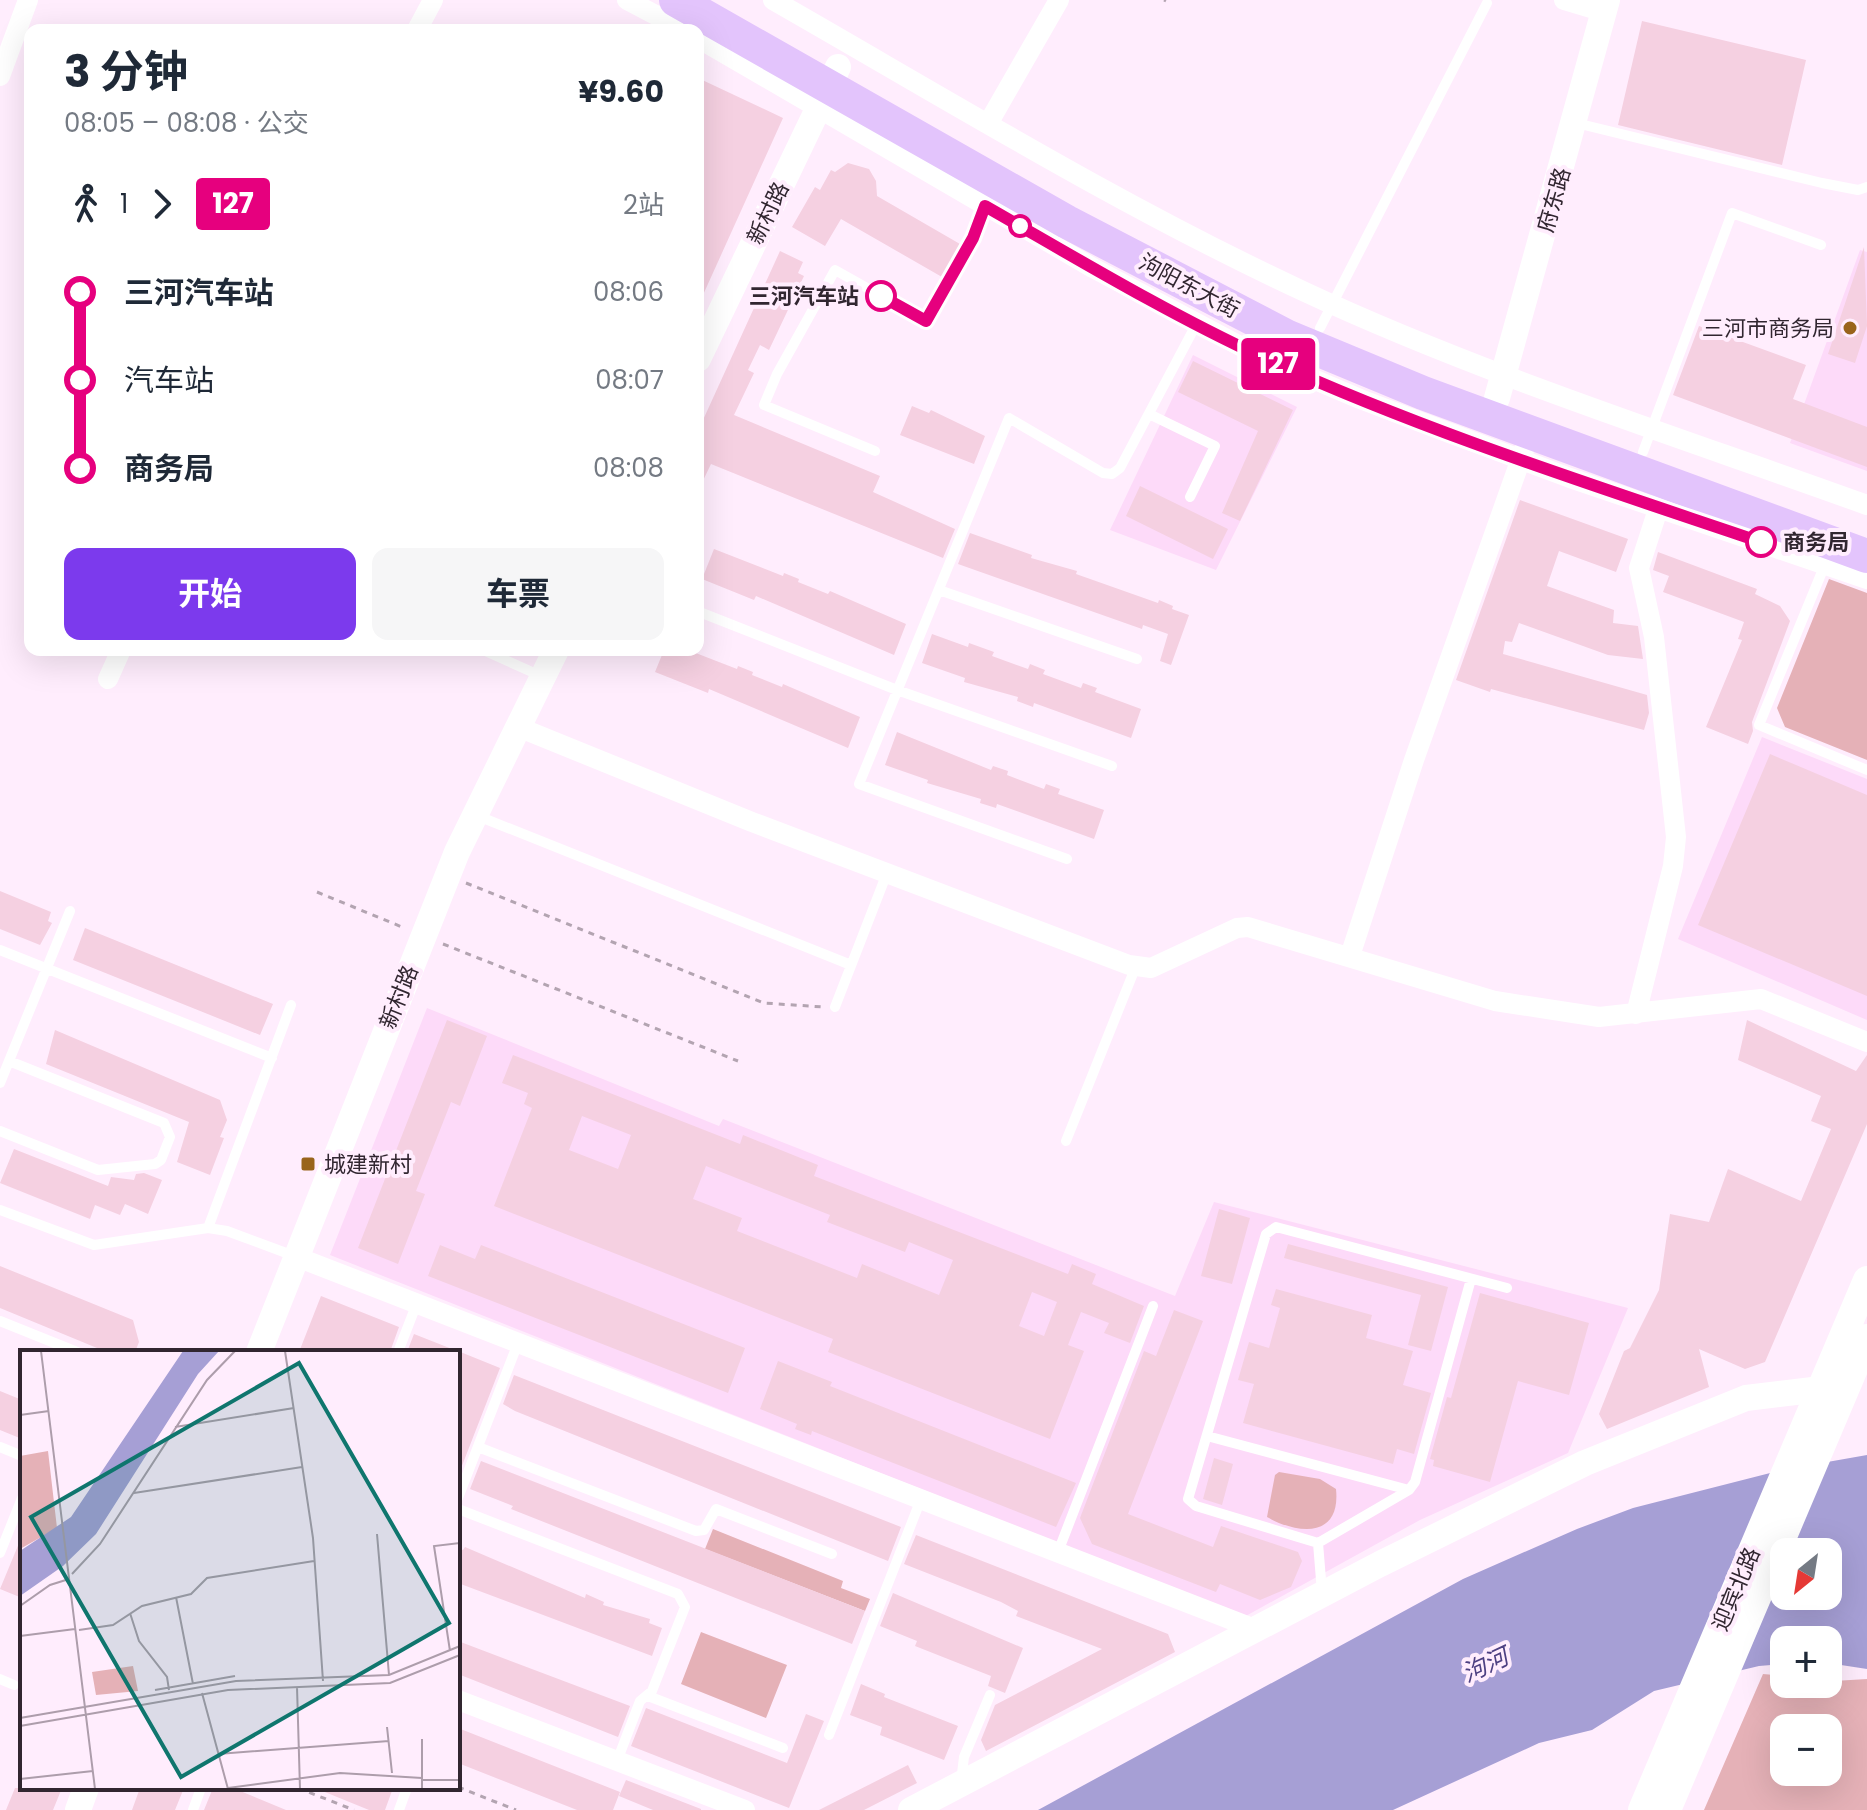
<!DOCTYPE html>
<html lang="zh">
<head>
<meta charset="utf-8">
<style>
  body { margin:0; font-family:Poppins,"Noto Sans SC",sans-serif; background:#f6f6f7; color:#1f2937; height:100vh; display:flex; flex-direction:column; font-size:30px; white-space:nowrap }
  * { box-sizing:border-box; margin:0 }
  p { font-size:26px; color:#747a83 }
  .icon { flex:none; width:44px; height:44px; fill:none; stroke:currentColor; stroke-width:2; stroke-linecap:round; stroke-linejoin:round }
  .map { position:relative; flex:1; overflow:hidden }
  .details { position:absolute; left:24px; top:24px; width:680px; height:632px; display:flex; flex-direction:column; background:#fff; border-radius:16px; box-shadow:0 8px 32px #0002 }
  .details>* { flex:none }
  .badge { padding:0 16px; border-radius:6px; font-size:28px; line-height:52px }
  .needle { width:52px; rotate:210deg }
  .buttons { position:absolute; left:1770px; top:1538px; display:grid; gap:16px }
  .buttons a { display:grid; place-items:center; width:72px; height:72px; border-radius:16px; background:#fff; box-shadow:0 8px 32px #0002; font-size:40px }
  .map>.badge { position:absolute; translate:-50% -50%; box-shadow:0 0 0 4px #fff }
  .legs { display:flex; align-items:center; gap:12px; height:88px; padding:0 40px; font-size:26px }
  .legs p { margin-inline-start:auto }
  .headline { display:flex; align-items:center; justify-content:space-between; height:136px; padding:0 40px }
  h1 { font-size:44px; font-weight:700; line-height:60px }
  .action { display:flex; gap:16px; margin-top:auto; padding:16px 40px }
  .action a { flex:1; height:92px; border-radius:16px; background:#7c3aed; color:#fff; font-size:32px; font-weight:700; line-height:92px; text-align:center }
  .action a+a { background:#f6f6f7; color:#1f2937 }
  ul { padding:0 40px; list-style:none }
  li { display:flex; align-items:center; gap:28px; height:88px; font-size:30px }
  li i { display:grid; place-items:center; width:12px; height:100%; margin:0 10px; background:currentColor }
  li i::after { content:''; width:20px; height:20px; margin:-10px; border:6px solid; border-radius:50%; background:#fff }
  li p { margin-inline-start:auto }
  li:first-child i { background:linear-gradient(#0000 50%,currentColor 0) }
  li:last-child i { background:linear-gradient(currentColor 50%,#0000 0) }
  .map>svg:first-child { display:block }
  .built { fill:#fddaf9 }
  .green { fill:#e5b1b7; fill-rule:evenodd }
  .water { fill:#a69fd5; fill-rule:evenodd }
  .building { fill:#f5d0e1; fill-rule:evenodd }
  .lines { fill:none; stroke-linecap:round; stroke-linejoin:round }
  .path { stroke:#b3a4b1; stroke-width:3; stroke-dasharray:6 6; stroke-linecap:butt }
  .service { stroke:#fff; stroke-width:10 }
  .minor { stroke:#fff; stroke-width:20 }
  .tertiary { stroke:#fff; stroke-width:26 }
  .secondary { stroke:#fff; stroke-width:28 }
  .trunk { stroke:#e3c4fc; stroke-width:34 }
  .line-1-casing { stroke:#fff; stroke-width:18 }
  .line-1 { stroke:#e6007e; stroke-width:12 }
  .stop-1-dot { fill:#fff; stroke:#e6007e; stroke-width:4 }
  .poi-dot { fill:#99641b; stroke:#ffedfd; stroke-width:3 }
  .labels { text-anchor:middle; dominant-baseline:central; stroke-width:8; stroke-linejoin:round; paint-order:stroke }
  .street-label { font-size:22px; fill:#312630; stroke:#ffedfd }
  .stop-label { font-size:22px; font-weight:bold; fill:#312630; stroke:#ffedfd; text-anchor:end }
  .poi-label { font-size:22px; fill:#312630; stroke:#ffedfd; text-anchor:end }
  .water-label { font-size:24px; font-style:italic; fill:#4d4082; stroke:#ffedfd }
  .inset-road { fill:none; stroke:#ad9dab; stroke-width:2 }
  .view { fill:#0f766e; fill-opacity:0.15; stroke:#0f766e; stroke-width:4 }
  .inset-edge { fill:none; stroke:#312630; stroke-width:4 }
</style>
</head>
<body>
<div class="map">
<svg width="1867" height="1810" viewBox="0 0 1867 1810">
  <rect width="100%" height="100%" fill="#ffedfd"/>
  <path class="built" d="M1860 250 1867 252V471L1790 443Z
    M1193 355 1297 407 1216 570 1110 530Z
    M1762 737 1867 779V1020L1678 939Z
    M427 1008 719 1126 723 1119 1175 1296 1214 1202 1628 1308 1568 1453 1420 1520 1244 1617 330 1255Z"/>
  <path class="green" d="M1829 579 1867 593V760L1785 727 1777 708Z
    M1279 1472 1320 1479 1336 1489C1341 1538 1299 1535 1267 1517L1275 1475Z
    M713 1529 843 1581 841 1588 870 1599 865 1611 705 1549Z
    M701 1632 787 1665 766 1718 681 1684Z
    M1763 1674 1784 1676V1684L1867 1679V1810H1704ZM1828 1728V1772H1784V1728Z"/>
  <path class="water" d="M1867 1455V1669L1828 1663V1640H1784V1664L1759 1666 1654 1691 1592 1730 1539 1743 1393 1810H1038L1463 1579 1577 1529 1633 1508 1782 1470ZM1784 1552H1828V1596H1784Z"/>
  <path class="building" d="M1642 21 1806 60 1782 165 1618 125Z
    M698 78 783 118 698 306Z
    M848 163 869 169 876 181 877 196 960 244 942 277 841 219 825 246 792 227 815 187 820 190 831 170 835 172Z
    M1864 247 1867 326 1855 363 1828 354Z
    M780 251 803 262 798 273 804 276 769 350 760 345 748 370 754 373 734 415 880 476 873 492 955 529 943 558 711 464 698 491V431Z
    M1699 326 1806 365 1793 399 1867 427V467L1673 395Z
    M1193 361 1293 410 1240 521 1222 513 1258 431 1178 392Z
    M912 406 929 413 931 410 985 436 974 464 900 435Z
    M1140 486 1228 529 1213 559 1126 516Z
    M1520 500 1628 539 1616 572 1559 551 1547 586 1614 610 1613 623 1638 626 1643 659 1608 655 1519 623 1512 642 1505 641 1503 654 1647 695 1649 713 1644 730 1491 689 1490 692 1456 680Z
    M970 533 1032 555 1031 558 1077 571 1076 574 1158 603 1159 600 1173 606 1172 609 1189 615 1171 665 1160 661 1168 634 1143 625 1142 629 958 564Z
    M714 549 783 576 784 573 799 579 798 582 828 594 830 591 906 624 894 655 756 596 754 600 702 579Z
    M1658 552 1757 589 1755 594 1780 606 1790 621 1752 722 1753 731 1748 744 1706 727 1742 640 1738 639 1744 622 1663 592 1669 576 1653 570Z
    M932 634 968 647 969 643 994 652 992 656 1028 669 1030 664 1045 670 1043 674 1081 688 1083 683 1097 688 1095 692 1141 709 1131 738 1034 703 1033 707 1017 701 1018 697 964 682 965 678 922 663Z
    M664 650H688L737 669 738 666 753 672 752 675 782 687 783 684 860 717 848 748 709 689 708 693 655 672Z
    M897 732 991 770 993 766 1008 771 1007 775 1044 789 1046 784 1060 789 1058 794 1104 810 1094 839 997 804 996 808 980 803 981 799 927 783 928 780 885 765Z
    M1770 754 1867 795V996L1698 925Z
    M0 891 51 912 48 921 52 923 40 945 0 929Z
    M85 928 273 1004 260 1035 73 960Z
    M447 1020 487 1036 460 1106 451 1102 416 1191 425 1194 398 1264 358 1248Z
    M1747 1020 1856 1071 1867 1055V1124L1765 1362 1745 1369 1699 1349 1709 1387 1607 1429 1599 1414 1624 1351 1630 1348 1659 1290 1670 1214 1709 1222 1728 1169 1801 1201 1831 1129 1811 1121 1821 1096 1738 1060Z
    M55 1030 220 1100 227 1120 220 1137 224 1138 210 1175 177 1162 189 1122 46 1064Z
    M513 1055 740 1144 743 1135 818 1165 814 1176 1068 1274 1072 1264 1096 1274 1092 1284 1144 1306 1130 1343 1104 1333 1109 1323 1081 1312 1068 1345 1084 1351 1050 1439 828 1352 833 1339 494 1206 532 1108 524 1104 528 1093 502 1083ZM582 1116 631 1135 618 1169 569 1150ZM706 1166 830 1215 827 1222 905 1252 909 1242 953 1260 939 1295 862 1264 857 1278 737 1231 742 1218 693 1199ZM1032 1292 1057 1302 1044 1336 1019 1326Z
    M14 1149 108 1186 111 1177 134 1180 136 1174 144 1173 162 1180 148 1214 125 1204 120 1215 95 1205 90 1219 0 1183Z
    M1219 1209 1250 1218 1232 1284 1201 1276Z
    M1288 1244 1448 1287 1431 1351 1408 1345 1421 1295 1284 1258Z
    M440 1245 475 1259 481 1245 745 1348 728 1393 428 1276Z
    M0 1266 133 1320 139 1342 135 1352H96L97 1348 0 1308Z
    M1276 1289 1372 1315 1366 1338 1413 1351 1403 1385 1431 1393 1414 1454 1397 1449 1393 1464 1243 1423 1254 1384 1238 1380 1249 1342 1269 1348 1280 1308 1271 1305Z
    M1480 1293 1589 1323 1569 1395 1518 1381 1490 1482 1433 1466 1434 1460 1430 1459 1447 1397 1451 1398Z
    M321 1296 399 1327 390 1352H299Z
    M1174 1310 1203 1321 1128 1514 1213 1547 1221 1526 1298 1552 1302 1561 1291 1587 1260 1600 1220 1584 1216 1592 1092 1544 1080 1518 1144 1351 1156 1356Z
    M414 1334 457 1351V1352H407Z
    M458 1351 500 1368 458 1476Z
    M778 1361 832 1382 830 1386 1076 1483 1056 1527 812 1431 811 1435 795 1429 797 1424 760 1409Z
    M514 1375 901 1527 888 1561 515 1411 503 1404Z
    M0 1391 22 1400V1439L0 1430Z
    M1214 1458 1233 1464 1222 1505 1203 1499Z
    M481 1461 865 1611 852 1644 511 1509 513 1506 470 1489Z
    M916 1535 1168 1634 1175 1652 986 1751 981 1740 995 1705 1102 1649 1016 1616 1018 1611 1001 1602 904 1564Z
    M22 1536V1598L0 1589Z
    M465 1547 585 1598 586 1594 604 1602 603 1605 650 1619 649 1623 662 1628 652 1656 458 1583V1548L463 1550Z
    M893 1593 1023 1648 1005 1693 988 1686 991 1676 915 1646 917 1641 880 1626Z
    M458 1641 630 1706 618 1737 458 1674Z
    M861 1684 885 1694 884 1697 958 1726 944 1760 880 1735 882 1727 850 1715Z
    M646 1708 787 1763 806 1714 824 1721 789 1808 631 1746Z
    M458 1728 620 1792 613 1810H577L458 1763Z
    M908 1765 917 1783 864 1810H819Z
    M626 1780 701 1809V1810H653L619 1796Z
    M15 1788H62L53 1810H6Z
    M140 1788H184L175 1810H132Z
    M213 1788H233L286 1810H204Z
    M315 1788H393L385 1810H369Z"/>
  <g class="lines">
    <path class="path" d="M1164 0 1166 1
      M466 883 764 1003 823 1007
      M317 892 402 927
      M443 944 738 1061
      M458 1787 516 1810
      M298 1788 354 1810"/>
    <path class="service" d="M1576 123 1822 183 1858 190 1867 187
      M1320 328 1487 3
      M1149 414 1215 446 1190 497
      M875 451 764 405 777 374 835 270 926 321 973 238 976 222 987 204
      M1643 452 1732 213 1821 245
      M1826 562 1759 725 1867 770
      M939 590 1137 659
      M702 613 897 690 1112 766
      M483 650 541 676
      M478 816 851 965
      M1067 859 859 784 1009 418 1103 473 1112 474 1120 468 1198 321
      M0 950 272 1058
      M835 1007 887 873
      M0 1083 70 911
      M0 1131 98 1170 155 1164 161 1160 170 1137 164 1123 9 1061
      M1066 1141 1136 966
      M0 1210 94 1245 208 1228 227 1231 297 1257
      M208 1228 291 1005
      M0 1321 77 1352
      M398 1352 417 1303
      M1207 1436 1409 1490
      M0 1447 22 1456
      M478 1447 696 1531 704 1530 716 1509 832 1554
      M458 1498 518 1343
      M458 1509 678 1594 685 1607 652 1691 640 1701 617 1761
      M1318 1543 1409 1490 1415 1482 1471 1279
      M1058 1552 1153 1306
      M0 1553 22 1498
      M1322 1592 1318 1543 1196 1506 1188 1499 1266 1234 1276 1227 1507 1288
      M0 1679 14 1685
      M648 1696 783 1748
      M829 1735 921 1499
      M961 1782 964 1757 990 1695
      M193 1810 201 1788
      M399 1810 407 1788"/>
    <path class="minor" d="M627 0 684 30
      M773 0C948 100 1122 207 1305 292 1483 375 1682 438 1867 505
      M1564 0 1604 12
      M417 30 433 0
      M698 38 1093 268 1259 356 1360 399 1570 478 1867 579
      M0 76 28 0
      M989 122 1059 0
      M108 679 121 650
      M518 727 752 822 1129 965 1151 968 1237 928 1248 927 1495 1001 1599 1017 1761 999 1867 1042
      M1350 956 1414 760 1524 450
      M1636 1014 1673 866 1676 837 1654 637 1639 568 1662 497
      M297 1257 1255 1629
      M458 1700 745 1810"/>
    <path class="tertiary" d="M698 359 838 67
      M1497 398 1607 0
      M259 1352 457 852 556 650
      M78 1810 86 1788
      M911 1810 1380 1564 1585 1463 1746 1398 1821 1389"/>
    <path class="secondary" d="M1642 1810 1867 1280
      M1667 1810 1867 1338"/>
    <path class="trunk" d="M676 0 1067 222 1288 337 1423 393 1867 556"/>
  </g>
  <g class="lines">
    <defs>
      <path id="line-1" d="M881 296 926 321 973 238 985 206C1076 258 1167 313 1262 357 1423 431 1593 485 1761 542"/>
    </defs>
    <use href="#line-1" class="line-1-casing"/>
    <use href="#line-1" class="line-1"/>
  </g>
  <g class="stop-1-dot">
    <circle cx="1020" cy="226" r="10"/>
    <circle cx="881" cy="296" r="14"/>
    <circle cx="1761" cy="542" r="14"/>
  </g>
  <g class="poi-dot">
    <circle cx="1850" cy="328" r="8"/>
    <rect x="300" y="1156" width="16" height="16" rx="4"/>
  </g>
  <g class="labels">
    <g class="street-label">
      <text transform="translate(1554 200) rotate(-74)">府东路</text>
      <text transform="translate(768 213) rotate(-64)">新村路</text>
      <text transform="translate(1189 286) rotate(28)">泃阳东大街</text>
      <text transform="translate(399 997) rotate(-68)">新村路</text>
      <text transform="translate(1736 1589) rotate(-67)">迎宾北路</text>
    </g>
    <g class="stop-label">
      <text x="859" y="296">三河汽车站</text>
      <text x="1783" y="542" text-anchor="start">商务局</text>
    </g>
    <g class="poi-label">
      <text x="1834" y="328">三河市商务局</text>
      <text x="324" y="1164" text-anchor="start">城建新村</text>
    </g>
    <g class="water-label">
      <text transform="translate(1485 1665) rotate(-25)">泃河</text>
    </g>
  </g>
  <g transform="translate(20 1350)">
    <rect width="440" height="440" fill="#ffedfd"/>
    <path d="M28 101 37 178 0 199V106ZM113 316 118 341 76 345 72 322Z" fill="#e5b1b7"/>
    <path d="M163 1H199L178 24 76 184 43 216 0 246V201L51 167Z" fill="#a69fd5"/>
    <path class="inset-road" d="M21 1 75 439M265 1 293 188 303 331M0 65 29 61M155 77 274 58M114 143 282 117M357 184 369 325M52 224 80 194 187 30 215 1M156 247 173 334M0 256 30 235 49 229M110 263 119 291 147 327 149 340M59 280 93 275 122 256 171 244 187 228 294 211M0 286 55 279M430 301 414 196 440 193M277 337 280 439M135 340 215 326M182 343 208 439M0 368 216 331 369 325 440 296M0 376 208 340 370 333 440 305M367 377 372 423M198 404 369 391M0 429 73 421M402 430H440M208 438 320 423 402 428M402 439V389"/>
    <path class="view" d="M279 13 429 273 161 427 11 167Z"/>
    <rect width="440" height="440" class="inset-edge"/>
  </g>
</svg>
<div class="buttons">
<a><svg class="needle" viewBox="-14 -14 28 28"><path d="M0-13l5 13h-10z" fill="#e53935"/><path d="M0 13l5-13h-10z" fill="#747a83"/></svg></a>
<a>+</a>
<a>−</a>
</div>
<b class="badge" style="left:1278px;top:364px;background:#e6007e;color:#fff">127</b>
<section class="details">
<div class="headline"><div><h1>3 分钟</h1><p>08:05 – 08:08 · 公交</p></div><b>¥9.60</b></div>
<div class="legs"><svg class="icon" aria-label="walk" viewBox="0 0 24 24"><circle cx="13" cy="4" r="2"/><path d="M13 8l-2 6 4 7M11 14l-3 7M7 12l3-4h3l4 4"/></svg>1<svg class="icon" aria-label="forward" viewBox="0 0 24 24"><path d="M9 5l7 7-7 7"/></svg><b class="badge" style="background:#e6007e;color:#fff">127</b><p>2站</p></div>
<ul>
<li><i style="color:#e6007e"></i><b>三河汽车站</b><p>08:06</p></li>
<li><i style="color:#e6007e"></i><span>汽车站</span><p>08:07</p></li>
<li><i style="color:#e6007e"></i><b>商务局</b><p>08:08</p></li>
</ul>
<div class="action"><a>开始</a><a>车票</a></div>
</section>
</div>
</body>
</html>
